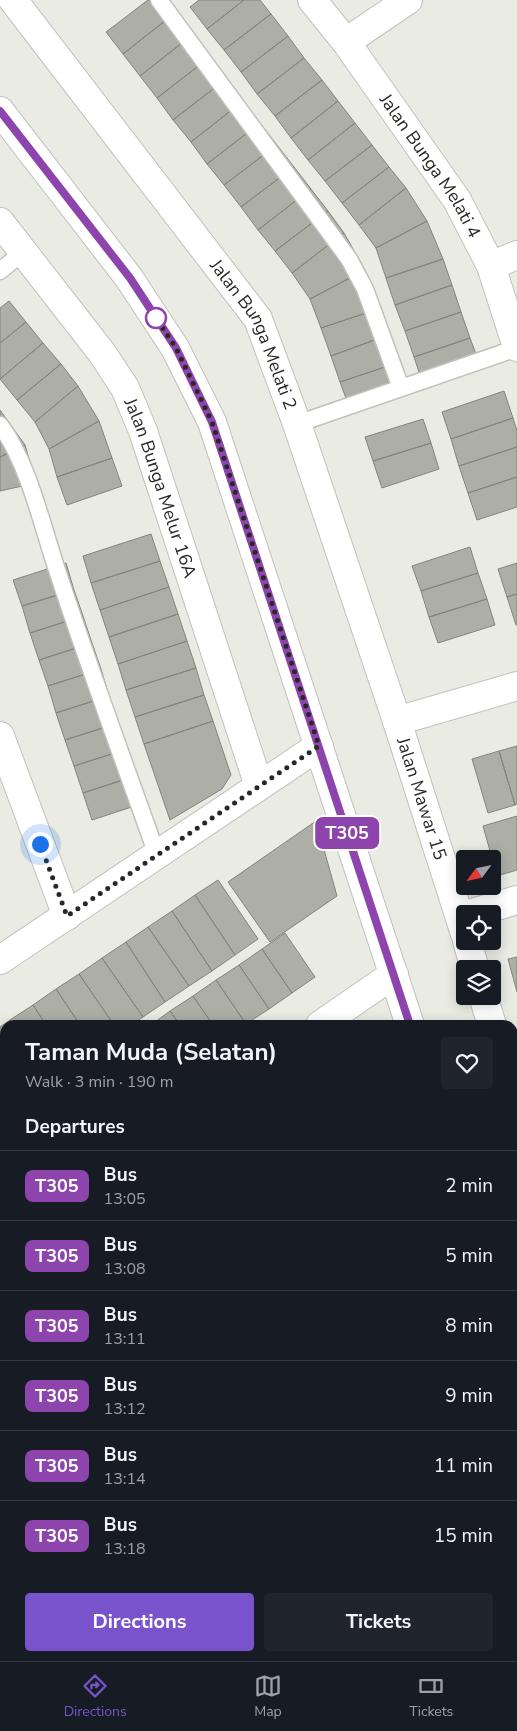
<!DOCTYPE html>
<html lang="en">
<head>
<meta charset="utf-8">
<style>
  body { margin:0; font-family:"Nunito Sans",sans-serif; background:#20242c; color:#f1f3f6; height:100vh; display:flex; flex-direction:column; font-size:19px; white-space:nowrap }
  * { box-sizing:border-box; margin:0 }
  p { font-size:16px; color:#9ea1a6 }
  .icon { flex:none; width:28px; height:28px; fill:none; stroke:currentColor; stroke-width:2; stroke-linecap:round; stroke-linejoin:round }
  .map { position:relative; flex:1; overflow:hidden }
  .side { position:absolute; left:0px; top:1020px; width:518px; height:641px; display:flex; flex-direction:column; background:#171b24; border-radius:15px 15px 0 0; box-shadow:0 2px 12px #0003 }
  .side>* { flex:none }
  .badge { padding:0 10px; border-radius:8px; font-size:18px; line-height:32px }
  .needle { width:32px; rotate:237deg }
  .fabs { position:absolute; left:456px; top:850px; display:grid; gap:10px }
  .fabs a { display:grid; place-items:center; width:45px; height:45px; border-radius:5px; background:#171b24; box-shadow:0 2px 12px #0003; font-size:25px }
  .you { position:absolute; width:25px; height:25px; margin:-12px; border:4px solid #fff; border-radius:50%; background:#1a73e8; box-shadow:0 0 0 8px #1a73e833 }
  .map>.badge { position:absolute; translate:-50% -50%; box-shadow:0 0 0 2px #fff }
  h2 { padding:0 25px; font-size:19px; line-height:45px }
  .round { display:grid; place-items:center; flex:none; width:52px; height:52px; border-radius:5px; background:#20242c }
  .summary { display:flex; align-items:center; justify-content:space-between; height:85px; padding:0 25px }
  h1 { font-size:24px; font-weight:700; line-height:38px }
  .action { display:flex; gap:10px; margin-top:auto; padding:10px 25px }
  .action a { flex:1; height:58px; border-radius:5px; background:#7853cc; color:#fff; font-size:20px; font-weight:700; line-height:58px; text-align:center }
  .action a+a { background:#20242c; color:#f1f3f6 }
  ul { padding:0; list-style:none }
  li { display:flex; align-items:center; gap:15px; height:70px; padding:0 25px; border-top:1px solid #363941 }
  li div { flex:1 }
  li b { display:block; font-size:19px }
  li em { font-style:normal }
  li .badge { min-width:55px; font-weight:700; text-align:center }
  .tab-bar { display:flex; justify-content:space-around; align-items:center; height:70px; border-top:1px solid #363941; background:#171b24; font-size:14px; color:#9ea1a6 }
  .tab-bar a { display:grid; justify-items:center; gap:2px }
  .tab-bar .on { color:#7853cc }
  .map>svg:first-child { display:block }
  .building { fill:#adafa6; stroke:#83857d }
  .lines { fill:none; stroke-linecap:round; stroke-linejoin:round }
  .service-casing { stroke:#c0c2b9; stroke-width:19 }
  .minor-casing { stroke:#c0c2b9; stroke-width:30 }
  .tertiary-casing { stroke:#c0c2b9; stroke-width:30 }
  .service { stroke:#fff; stroke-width:16 }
  .minor { stroke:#fff; stroke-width:28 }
  .tertiary { stroke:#fff; stroke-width:28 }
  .line-casing { stroke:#fff; stroke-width:11 }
  .line { stroke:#8e44ad; stroke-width:8 }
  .walk { stroke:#282825; stroke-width:5; stroke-dasharray:0 9 }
  .stop-dot { fill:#fff; stroke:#8e44ad; stroke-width:2.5 }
  .labels { text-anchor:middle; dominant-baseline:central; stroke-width:5; stroke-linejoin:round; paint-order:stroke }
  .street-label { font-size:18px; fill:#282825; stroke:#fff }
</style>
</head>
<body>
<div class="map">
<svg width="517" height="1661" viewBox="0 0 517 1661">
  <rect width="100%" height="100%" fill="#eaece3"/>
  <path class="building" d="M148 0H165L175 13 123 54 106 32Z
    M199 0H244L207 29 190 7Z
    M244 0H260L271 14 224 50 207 29Z
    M175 13 192 35 140 76 123 54Z
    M271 14 288 36 241 72 224 50Z
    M192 35 210 57 157 98 140 76Z
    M288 36 304 58 257 94 241 72Z
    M210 57 226 79 173 120 157 98Z
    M304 58 322 80 275 116 257 94Z
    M226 79 243 101 191 142 173 120Z
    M322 80 338 101 291 138 275 116Z
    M243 101 260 123 207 164 191 142Z
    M338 101 355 123 308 160 291 138Z
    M260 123 277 145 224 185 207 164Z
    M355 123 372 145 325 181 308 160Z
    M277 145 294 167 241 207 224 185Z
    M372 145 389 167 342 203 325 181Z
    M294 167 311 189 258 230 241 207Z
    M389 167 406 188 359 225 342 203Z
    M406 188 427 221 376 248 359 225Z
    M311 189 328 211 275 251 258 230Z
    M328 211 344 233 292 273 275 251Z
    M427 221 443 259 386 278 376 248Z
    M344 233 365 270 310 299 292 273Z
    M443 259 452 285 395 305 386 278Z
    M365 270 378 309 321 328 310 299Z
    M452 285 461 312 405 331 395 305Z
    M9 301 26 322 0 343V308Z
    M378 309 388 335 331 356 321 328Z
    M461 312 470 338 414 357 405 331Z
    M26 322 43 343 0 379V343Z
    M388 335 397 363 340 382 331 356Z
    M470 338 480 365 423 384 414 357Z
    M43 343 61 364 17 400 0 379Z
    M397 363 407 389 350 409 340 382Z
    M61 364 78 386 35 422 17 400Z
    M78 386 99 421 49 449 35 422Z
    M504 391 513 418 451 439 442 412Z
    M0 410 25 445 0 457Z
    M513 418 517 431V447L459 466 451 439Z
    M423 419 431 443 373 461 365 437Z
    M99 421 112 458 57 477 49 449Z
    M431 443 439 469 382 488 373 461Z
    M25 445 36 483 0 491V457Z
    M517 447V477L468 493 459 466Z
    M112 458 122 486 67 505 57 477Z
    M517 477V507L477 520 468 493Z
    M151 534 160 561 91 583 83 556Z
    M470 547 478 573 421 591 412 566Z
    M160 561 169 587 100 610 91 583Z
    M66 563 74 590 22 606 13 580Z
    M517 563V594L507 597 498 569Z
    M478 573 487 599 429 617 421 591Z
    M169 587 178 614 109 637 100 610Z
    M74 590 83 616 30 633 22 606Z
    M517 594V625H516L507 597Z
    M487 599 495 625 438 643 429 617Z
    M178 614 187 641 118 664 109 637Z
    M83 616 92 643 39 660 30 633Z
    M187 641 196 668 126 690 118 664Z
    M92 643 101 669 48 686 39 660Z
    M196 668 204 695 135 717 126 690Z
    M101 669 109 696 56 713 48 686Z
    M204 695 213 721 144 744 135 717Z
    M109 696 118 723 65 740 56 713Z
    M213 721 231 775 222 789 170 820 144 744Z
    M118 723 127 749 74 766 65 740Z
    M517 746V804L515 805 499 751Z
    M127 749 135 776 83 793 74 766Z
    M499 751 515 805 488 813 472 759Z
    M135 776 144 803 92 820 83 793Z
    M517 816V870L497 876 483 826Z
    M316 821 337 896 270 942 228 882Z
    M218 880 258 939 235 955 195 895Z
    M195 895 235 955 212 971 172 911Z
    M172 911 212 971 189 986 148 927Z
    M148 927 189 986 165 1002 126 942Z
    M285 933 315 977 292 993 262 949Z
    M126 942 165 1002 143 1017 102 958Z
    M262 949 292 993 269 1009 239 965Z
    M517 957V992L508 959Z
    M102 958 143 1017 131 1025H114L79 974Z
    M239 965 269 1009 246 1024 216 980Z
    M79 974 114 1025H80L56 989Z
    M216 980 246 1024 213 1025 193 996Z
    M56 989 80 1025H46L33 1005Z
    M193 996 213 1025H180L170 1011Z
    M33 1005 46 1025H13L10 1020Z
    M170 1011 180 1025H151Z
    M10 1020 13 1025H5V1063L0 1056V1027Z
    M0 1056 5 1063V1110L4 1111 0 1106Z
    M5 1125V1162L0 1155V1129Z
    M0 1155 5 1162V1190L0 1193Z
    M5 1293V1319L0 1320V1294Z
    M0 1427 5 1434V1481L4 1482 0 1477Z
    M392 1656H423L425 1661H393Z"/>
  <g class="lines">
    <defs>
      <path id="service" d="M159 0 349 259 365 289 401 388
        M0 271 23 252
        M297 424 517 348
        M0 425C29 463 43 530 59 576 90 670 124 762 157 855
        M0 1425 5 1433"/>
      <g id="minor">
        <path id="s1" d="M13 0 258 319 297 424 397 721 465 934"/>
        <path id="s2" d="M312 0 346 42 457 200 491 266 517 347"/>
        <path d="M346 42 408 0"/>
        <path id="s3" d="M0 222 102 353 125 388 143 431 259 786"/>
        <path d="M491 266 517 255"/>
        <path d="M397 721 517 686"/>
        <path d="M0 736 67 916"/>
        <path d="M469 914 517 900"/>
        <path d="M467 941 475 969"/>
        <path d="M0 960 319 746"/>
        <path d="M483 996 492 1025"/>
        <path d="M320 1025 394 974"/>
        <path d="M512 1095 517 1110"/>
        <path d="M0 1247 5 1244"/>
        <path d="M0 1565 5 1564"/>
        <path d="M512 1638 517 1640"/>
        <path d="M171 1661 186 1656"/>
      </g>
      <path id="tertiary" d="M0 111 129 278 175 348 212 422 410 1025
        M512 1324 517 1329
        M512 1392 517 1390
        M512 1564 517 1566
        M0 1634 5 1632"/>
    </defs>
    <use href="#service" class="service-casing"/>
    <use href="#minor" class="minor-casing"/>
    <use href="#tertiary" class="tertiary-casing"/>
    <use href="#service" class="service"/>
    <use href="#minor" class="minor"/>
    <use href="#tertiary" class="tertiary"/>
  </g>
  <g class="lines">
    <defs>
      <path id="line" d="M0 111 130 278 176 348 212 422 410 1025"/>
    </defs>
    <use href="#line" class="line-casing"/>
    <use href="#line" class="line"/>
    <path class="walk" d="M40 844 67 916 319 746 212 422 176 348 156 318"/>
  </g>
  <circle class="stop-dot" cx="156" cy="318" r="10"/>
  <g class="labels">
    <g class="street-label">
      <text stroke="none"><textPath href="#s2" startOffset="204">Jalan Bunga Melati 4</textPath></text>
      <text stroke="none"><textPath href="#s1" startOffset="414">Jalan Bunga Melati 2</textPath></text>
      <text stroke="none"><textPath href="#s3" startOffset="314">Jalan Bunga Melur 16A</textPath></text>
      <text stroke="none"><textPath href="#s1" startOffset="909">Jalan Mawar 15</textPath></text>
    </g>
  </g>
</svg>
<div class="fabs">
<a><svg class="needle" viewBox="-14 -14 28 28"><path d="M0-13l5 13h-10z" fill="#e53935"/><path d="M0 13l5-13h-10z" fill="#9ea1a6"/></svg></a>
<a><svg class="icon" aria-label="locate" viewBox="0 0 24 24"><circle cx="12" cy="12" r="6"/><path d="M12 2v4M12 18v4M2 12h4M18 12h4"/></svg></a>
<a><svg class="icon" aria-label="layers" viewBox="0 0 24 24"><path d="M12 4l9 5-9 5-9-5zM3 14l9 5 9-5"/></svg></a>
</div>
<div class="you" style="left:40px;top:844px"></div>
<b class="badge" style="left:347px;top:833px;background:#8e44ad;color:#fff">T305</b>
<section class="side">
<div class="summary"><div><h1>Taman Muda (Selatan)</h1><p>Walk · 3 min · 190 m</p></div><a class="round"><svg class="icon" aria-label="heart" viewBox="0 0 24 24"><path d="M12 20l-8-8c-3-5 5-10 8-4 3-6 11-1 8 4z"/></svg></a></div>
<h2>Departures</h2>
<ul>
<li><span class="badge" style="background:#8e44ad;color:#fff">T305</span><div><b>Bus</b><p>13:05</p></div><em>2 min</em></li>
<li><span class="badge" style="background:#8e44ad;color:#fff">T305</span><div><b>Bus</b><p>13:08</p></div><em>5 min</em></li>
<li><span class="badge" style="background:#8e44ad;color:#fff">T305</span><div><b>Bus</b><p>13:11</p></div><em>8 min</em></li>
<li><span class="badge" style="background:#8e44ad;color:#fff">T305</span><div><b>Bus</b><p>13:12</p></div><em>9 min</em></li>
<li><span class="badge" style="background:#8e44ad;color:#fff">T305</span><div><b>Bus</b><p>13:14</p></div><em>11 min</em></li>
<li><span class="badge" style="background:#8e44ad;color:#fff">T305</span><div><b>Bus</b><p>13:18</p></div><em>15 min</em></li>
</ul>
<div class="action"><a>Directions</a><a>Tickets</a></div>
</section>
</div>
<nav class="tab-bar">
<a class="on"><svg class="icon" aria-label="directions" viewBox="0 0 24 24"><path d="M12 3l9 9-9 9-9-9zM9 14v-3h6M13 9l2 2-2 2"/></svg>Directions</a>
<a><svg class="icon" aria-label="map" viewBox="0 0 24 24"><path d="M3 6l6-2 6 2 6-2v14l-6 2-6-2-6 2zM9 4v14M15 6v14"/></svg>Map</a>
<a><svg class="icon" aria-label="tickets" viewBox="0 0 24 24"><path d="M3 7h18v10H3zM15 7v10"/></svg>Tickets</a>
</nav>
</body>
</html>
